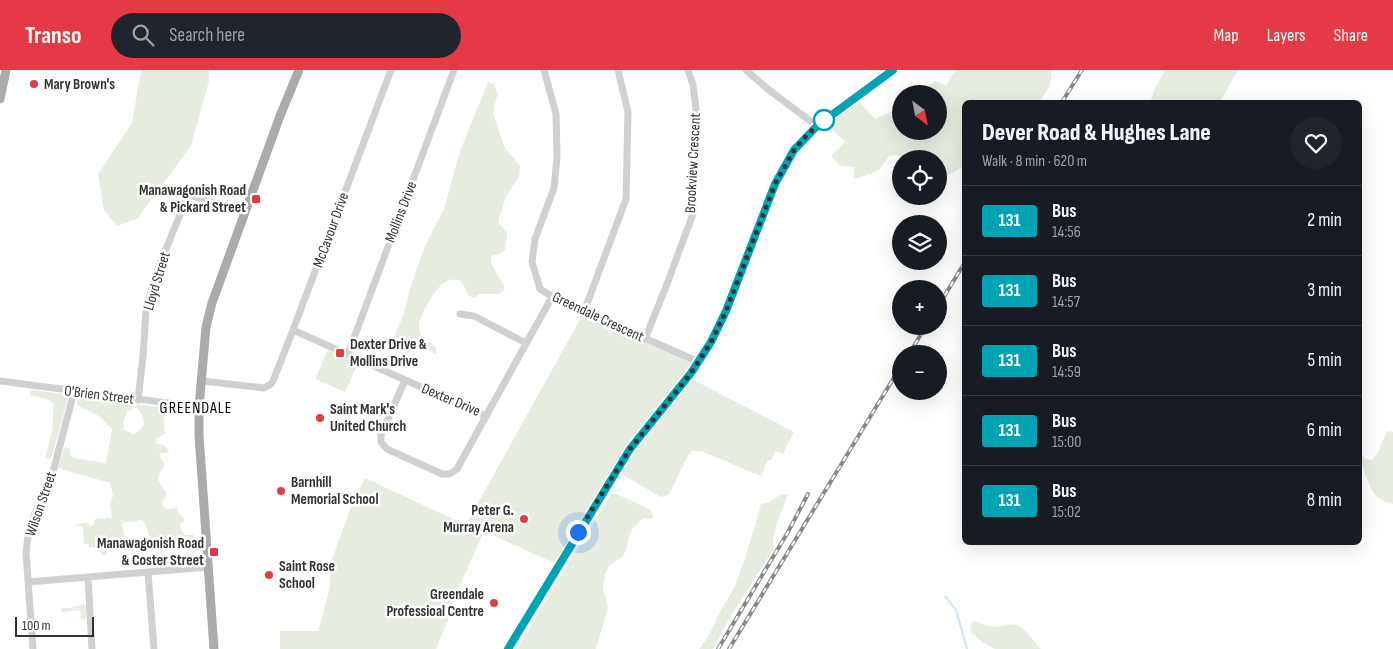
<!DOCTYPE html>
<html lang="en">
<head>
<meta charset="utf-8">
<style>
  body { margin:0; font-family:"Sofia Sans Condensed",sans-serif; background:#20242c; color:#f1f3f6; height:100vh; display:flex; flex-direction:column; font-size:19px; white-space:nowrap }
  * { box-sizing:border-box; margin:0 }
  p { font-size:16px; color:#9ea1a6 }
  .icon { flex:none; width:28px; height:28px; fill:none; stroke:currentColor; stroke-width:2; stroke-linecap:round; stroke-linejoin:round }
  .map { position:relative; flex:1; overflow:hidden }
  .side { position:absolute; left:962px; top:30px; width:400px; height:445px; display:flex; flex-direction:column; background:#171b24; border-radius:8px; box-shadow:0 5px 20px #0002 }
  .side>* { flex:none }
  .badge { padding:0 10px; border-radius:4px; font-size:18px; line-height:32px }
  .needle { width:32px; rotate:148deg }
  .fabs { position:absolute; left:892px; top:15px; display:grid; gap:10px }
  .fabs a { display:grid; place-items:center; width:55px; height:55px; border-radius:50%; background:#171b24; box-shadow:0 5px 20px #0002; font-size:25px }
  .scale { position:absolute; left:15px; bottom:12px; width:79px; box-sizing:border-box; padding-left:5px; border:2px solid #333; border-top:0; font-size:14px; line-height:18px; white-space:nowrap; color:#333; -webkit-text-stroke:4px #fff; paint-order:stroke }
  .you { position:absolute; width:25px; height:25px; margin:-12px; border:4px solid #fff; border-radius:50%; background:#1a73e8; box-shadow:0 0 0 8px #1a73e833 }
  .map>.badge { position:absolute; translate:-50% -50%; box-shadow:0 0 0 2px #fff }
  .round { display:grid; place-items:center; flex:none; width:52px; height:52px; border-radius:26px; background:#20242c }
  .overview { display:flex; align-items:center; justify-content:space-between; height:85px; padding:0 20px }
  h1 { font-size:24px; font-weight:800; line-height:38px }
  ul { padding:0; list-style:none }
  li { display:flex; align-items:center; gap:15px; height:70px; padding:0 20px; border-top:1px solid #363941 }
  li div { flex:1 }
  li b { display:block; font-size:19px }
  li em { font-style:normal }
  li .badge { min-width:55px; font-weight:700; text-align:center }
  header { display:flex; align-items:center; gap:30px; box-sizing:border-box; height:70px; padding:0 25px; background:#e63946; color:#fff }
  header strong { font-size:24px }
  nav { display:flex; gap:28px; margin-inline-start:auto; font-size:18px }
  .search { width:350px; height:45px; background:#20242c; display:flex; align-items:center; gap:12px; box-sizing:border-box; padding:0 18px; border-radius:28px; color:#9ea1a6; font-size:19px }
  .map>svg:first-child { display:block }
  .green { fill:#e6ecdf }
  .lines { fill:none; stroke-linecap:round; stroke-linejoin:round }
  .stream { stroke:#cfe2ee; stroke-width:2 }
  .minor { stroke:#d0d0d0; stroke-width:7 }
  .major { stroke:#ababab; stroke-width:9 }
  .rail-casing { stroke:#888; stroke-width:4 }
  .rail { stroke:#fff; stroke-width:2; stroke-dasharray:5.5; stroke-linecap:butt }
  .line-casing { stroke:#fff; stroke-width:11 }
  .line { stroke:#00a3b4; stroke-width:8 }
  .walk { stroke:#333; stroke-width:5; stroke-dasharray:0 9 }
  .poi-dot { fill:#e63946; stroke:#fff; stroke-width:2 }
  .stop-dot { fill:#fff; stroke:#00a3b4; stroke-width:2.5 }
  .labels { text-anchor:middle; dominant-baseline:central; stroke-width:5; stroke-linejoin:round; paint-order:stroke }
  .poi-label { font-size:15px; font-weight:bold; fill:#333; stroke:#fff; text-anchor:start }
  .street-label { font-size:15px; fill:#333; stroke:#fff }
  .neighbourhood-label { font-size:16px; letter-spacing:1px; fill:#000; stroke:#fff }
</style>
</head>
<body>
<header>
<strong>Transo</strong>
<div class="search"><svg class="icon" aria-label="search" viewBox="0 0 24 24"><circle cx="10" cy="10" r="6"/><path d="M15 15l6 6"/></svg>Search here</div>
<nav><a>Map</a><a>Layers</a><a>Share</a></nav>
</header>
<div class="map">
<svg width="1393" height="579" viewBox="0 0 1393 579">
  <rect width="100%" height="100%" fill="#fff"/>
  <path class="green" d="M141 0H209V11L191 76 137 149 117 156 104 140 98 104 132 53Z
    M957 0H1053L1052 2 1049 18 1039 32H965V96L939 110V89H904L898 85 889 86 879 100 859 108 854 109V97L839 95 831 86 845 72 827 54 859 31 875 49 901 37V61H939V24H904V21L907 20 915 22 936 11 946 16 952 5Z
    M1165 0H1238L1220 32H1150L1155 19Z
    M488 12 494 14 498 24 494 36 493 44 505 78 520 96 519 107 506 126 498 152 507 163 505 180 499 184 491 186C490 198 501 208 505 219L499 224H480L473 228 468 225 466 219 460 211C455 209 450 209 445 212 436 217 417 249 419 259 422 275 436 270 437 282L435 284 430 281 417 277 412 273 393 274 394 267 404 244 410 218 425 176 444 139 460 81Z
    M584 242 699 292 650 353 558 495 484 461 446 547 449 548 436 579H280V561H318L330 517V495L351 437 365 408 466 455Z
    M328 280 358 293 345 322 316 309V307Z
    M692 309 794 362 783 384 776 381 771 390H768L761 406 701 381H692L688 385 670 423 667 425 661 427 621 404 637 379Z
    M32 320 64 324 68 328 52 386 49 389 46 388V386L52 360 54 334 49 330 31 325 30 322Z
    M83 327 126 333V334L132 336 133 340 127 341 123 352 124 359 134 365C136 362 141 359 143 356 146 350 139 341 136 336V334L161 337 163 339 165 364 156 368 157 374 164 375 169 381 168 383H161L159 385 165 395 158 407V410L167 424 162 432C164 444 170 437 177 438L178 442 185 450 180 454 181 460 185 465H194V469H182L170 476 166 475 162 469C158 471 158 474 153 473 150 468 145 452 142 450L133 452H124L122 454 124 465 129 468 130 472C120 481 117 478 112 469L109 470 108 480 106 485 101 484 100 477H89V474H84L83 457 76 455V454L88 453 91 456 93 455 95 449 112 448 110 434 113 426 110 413 58 398 64 378 65 377 70 379V384L73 388 106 393 112 359 99 346 79 336 77 334V329Z
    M1388 361 1393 362V434C1388 432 1382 431 1378 428 1370 421 1360 392 1360 382L1366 389 1372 390C1381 383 1381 370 1388 361Z
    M611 424H617L651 440 653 446 651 449 643 448 630 462 626 481 622 487 609 496 605 504 603 519 608 537 596 579H516Z
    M784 424 788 425C781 443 772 460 773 480L732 544 713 579H699C709 568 713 555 720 542 723 535 728 529 732 522 745 494 752 464 761 434 773 433 773 427 784 424Z
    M84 534 87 538 86 542V547L84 550 81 549 80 547 81 542 78 540 63 542 61 540 62 538H70Z
    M974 550C982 555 991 558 1000 556 1007 556 1013 552 1019 556 1028 561 1034 572 1041 579H995L978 569 971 562 970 556Z"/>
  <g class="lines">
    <path class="stream" d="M945 526 956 540 967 579"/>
    <path class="minor" d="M544 0 556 44 557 87 554 118 535 169 532 192 540 219 558 230 699 292
      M746 0 769 20 817 56
      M171 120 246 142
      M584 242 626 129 628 42 618 0
      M460 244 474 246 526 273
      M293 260 486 346 552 227
      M645 269 667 214 694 141 696 38 693 15 688 0
      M348 284 454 0
      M405 310 381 365V372L387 379 442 404H450L457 399 486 346
      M0 311 199 337
      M202 311 264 318 271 314 273 311 293 260 391 0
      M138 330 143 287 146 240 155 206 188 125
      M148 502 154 579
      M88 507 92 579
      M28 512 208 497
      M33 579 26 483 28 466 33 448 54 398 74 322"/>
    <path class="major" d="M0 29 6 0
      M214 579 199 365V337L206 257 212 233 280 46 299 0
      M507 579 629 379 691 303 711 272 726 241 775 114 794 80 817 56 893 0"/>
    <defs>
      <path id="rail" d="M1062 32 1082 0
        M939 235 965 192
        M909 284 926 256
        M718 579 788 462 808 424
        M729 579 901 296"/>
    </defs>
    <use href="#rail" class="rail-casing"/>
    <use href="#rail" class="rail"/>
  </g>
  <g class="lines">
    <defs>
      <path id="line" d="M508 579 630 379 691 303 711 272 726 241 775 114 794 80 817 56 893 0"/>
    </defs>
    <use href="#line" class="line-casing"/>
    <use href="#line" class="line"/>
    <path class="walk" d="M578 462 630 379 691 303 711 272 726 241 775 114 794 80 808 64 824 50"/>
  </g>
  <g class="poi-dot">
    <circle cx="34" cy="14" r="5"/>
    <rect x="251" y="124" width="10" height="10" rx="2.5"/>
    <rect x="335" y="278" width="10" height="10" rx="2.5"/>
    <circle cx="320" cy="348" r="5"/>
    <circle cx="281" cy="421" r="5"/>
    <circle cx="524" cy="449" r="5"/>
    <rect x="209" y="477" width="10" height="10" rx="2.5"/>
    <circle cx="269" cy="505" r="5"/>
    <circle cx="494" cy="533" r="5"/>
  </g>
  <circle class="stop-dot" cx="824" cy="50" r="10"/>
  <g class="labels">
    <g class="poi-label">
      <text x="44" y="14">Mary Brown's</text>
      <text x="246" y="120" text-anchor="end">Manawagonish Road<tspan x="246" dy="17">&amp; Pickard Street</tspan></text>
      <text x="350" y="274">Dexter Drive &amp;<tspan x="350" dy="17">Mollins Drive</tspan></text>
      <text x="330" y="339">Saint Mark's<tspan x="330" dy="17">United Church</tspan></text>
      <text x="291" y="412">Barnhill<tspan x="291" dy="17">Memorial School</tspan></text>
      <text x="514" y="440" text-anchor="end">Peter G.<tspan x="514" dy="17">Murray Arena</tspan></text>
      <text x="204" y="473" text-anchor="end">Manawagonish Road<tspan x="204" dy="17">&amp; Coster Street</tspan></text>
      <text x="279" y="496">Saint Rose<tspan x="279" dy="17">School</tspan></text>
      <text x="484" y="524" text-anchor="end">Greendale<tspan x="484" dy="17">Professioal Centre</tspan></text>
    </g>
    <g class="street-label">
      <text transform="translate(693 93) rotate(-87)">Brookview Crescent</text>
      <text transform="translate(401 142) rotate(-69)">Mollins Drive</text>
      <text transform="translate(331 160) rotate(-70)">McCavour Drive</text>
      <text transform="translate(157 211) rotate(-73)">Lloyd Street</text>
      <text transform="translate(598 247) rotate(25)">Greendale Crescent</text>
      <text transform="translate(99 325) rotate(7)">O'Brien Street</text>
      <text transform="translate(451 330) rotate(23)">Dexter Drive</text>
      <text transform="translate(41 434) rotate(-71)">Wilson Street</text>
    </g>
    <g class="neighbourhood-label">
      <text x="196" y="338">GREENDALE</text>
    </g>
  </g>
</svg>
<div class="fabs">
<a><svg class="needle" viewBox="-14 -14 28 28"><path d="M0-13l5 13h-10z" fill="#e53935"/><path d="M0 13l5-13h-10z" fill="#9ea1a6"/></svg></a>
<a><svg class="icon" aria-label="locate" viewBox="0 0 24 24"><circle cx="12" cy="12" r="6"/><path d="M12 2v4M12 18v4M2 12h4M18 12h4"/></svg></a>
<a><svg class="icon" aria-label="layers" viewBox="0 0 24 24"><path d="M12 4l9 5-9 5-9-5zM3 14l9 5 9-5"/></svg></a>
<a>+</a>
<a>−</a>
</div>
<div class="scale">100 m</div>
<div class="you" style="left:578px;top:462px"></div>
<section class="side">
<div class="overview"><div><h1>Dever Road &amp; Hughes Lane</h1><p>Walk · 8 min · 620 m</p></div><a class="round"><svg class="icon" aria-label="heart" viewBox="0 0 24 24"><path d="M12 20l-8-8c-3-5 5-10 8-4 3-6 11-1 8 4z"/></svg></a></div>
<ul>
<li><span class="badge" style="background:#00a3b4;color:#fff">131</span><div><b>Bus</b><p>14:56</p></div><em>2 min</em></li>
<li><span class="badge" style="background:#00a3b4;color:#fff">131</span><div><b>Bus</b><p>14:57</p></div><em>3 min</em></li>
<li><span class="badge" style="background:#00a3b4;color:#fff">131</span><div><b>Bus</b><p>14:59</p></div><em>5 min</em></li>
<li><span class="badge" style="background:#00a3b4;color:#fff">131</span><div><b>Bus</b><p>15:00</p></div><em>6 min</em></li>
<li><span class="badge" style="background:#00a3b4;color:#fff">131</span><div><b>Bus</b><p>15:02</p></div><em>8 min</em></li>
</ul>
</section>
</div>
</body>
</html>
